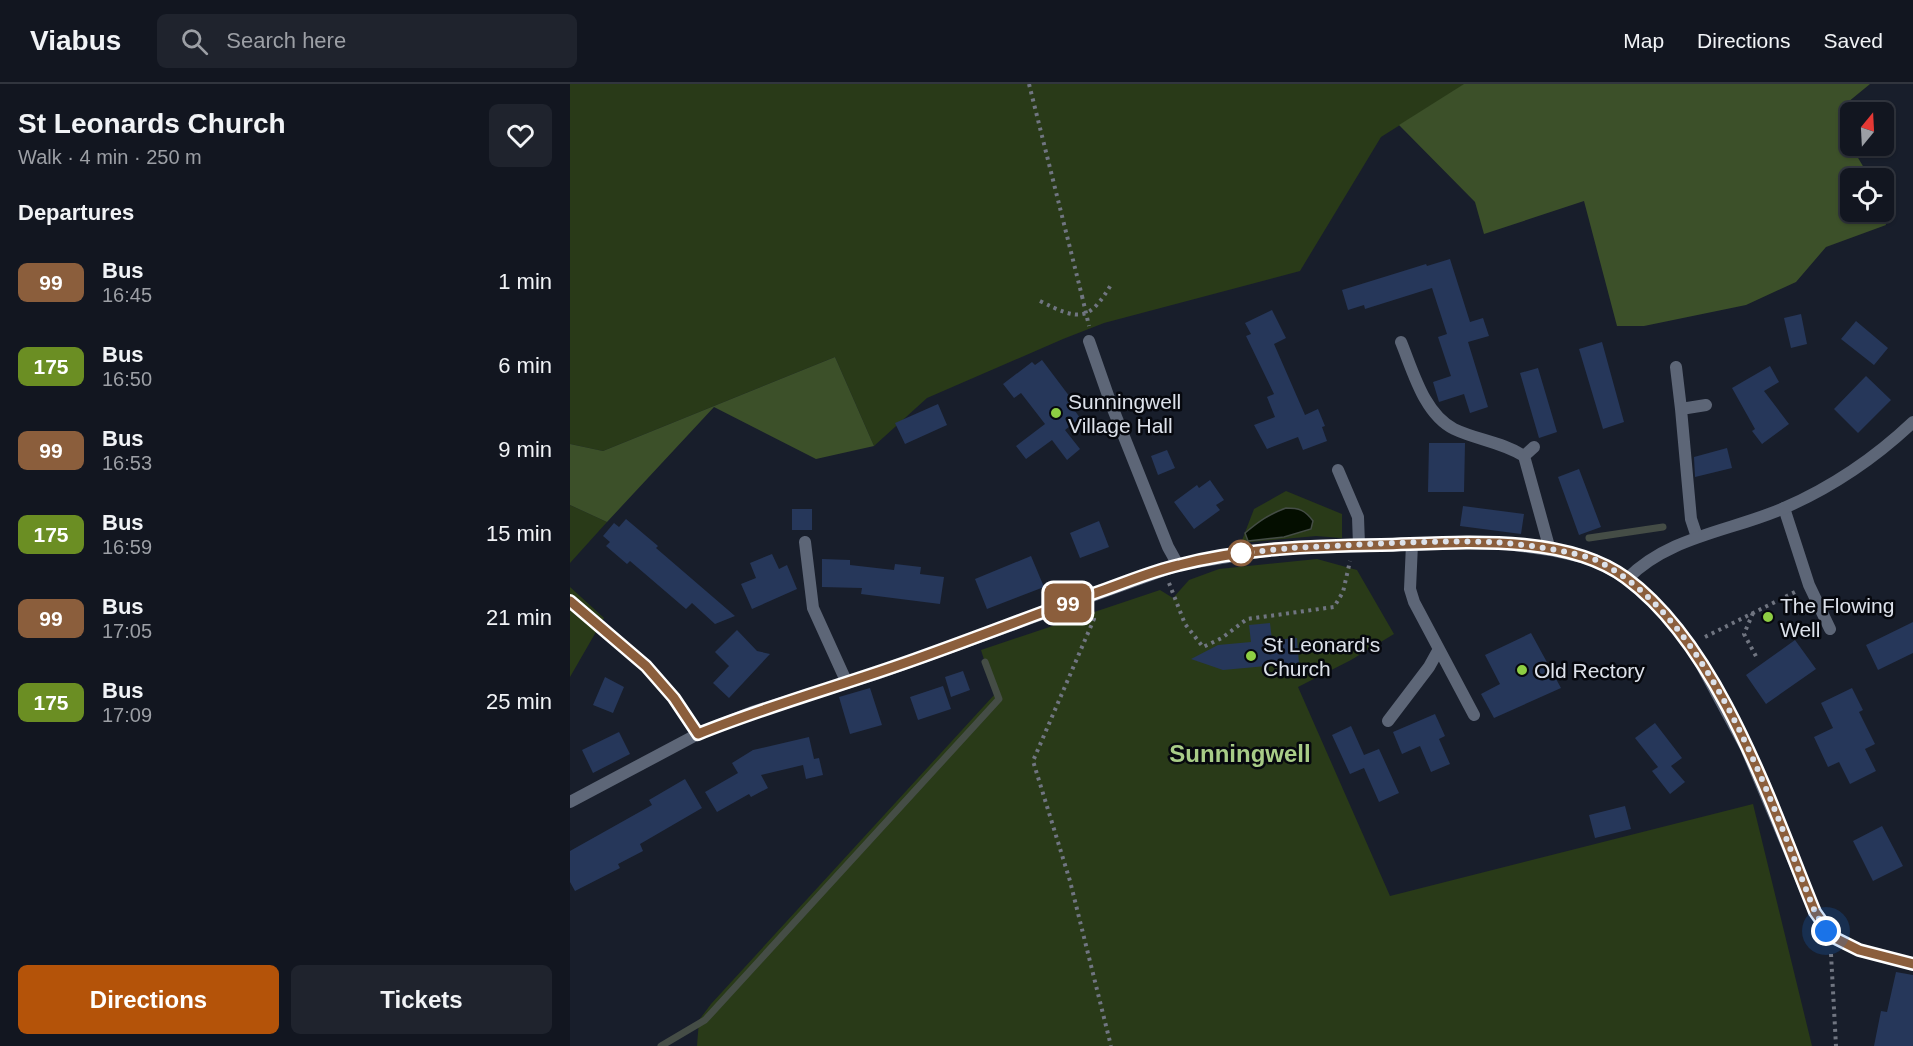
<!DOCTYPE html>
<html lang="en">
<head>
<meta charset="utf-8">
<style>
  body { margin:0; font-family:Helvetica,sans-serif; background:#1f232d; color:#f1f3f6; height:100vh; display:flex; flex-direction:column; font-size:22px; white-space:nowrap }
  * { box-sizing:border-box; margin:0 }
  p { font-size:20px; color:#9c9fa5 }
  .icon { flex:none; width:33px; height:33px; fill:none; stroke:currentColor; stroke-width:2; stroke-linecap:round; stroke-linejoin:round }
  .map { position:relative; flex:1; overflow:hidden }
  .sheet { display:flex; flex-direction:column; background:#121620; width:570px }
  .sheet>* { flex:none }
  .badge { padding:0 12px; border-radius:9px; font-size:21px; line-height:39px }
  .needle { width:39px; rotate:18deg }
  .buttons { position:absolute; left:1270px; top:18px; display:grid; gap:12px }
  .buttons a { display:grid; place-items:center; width:54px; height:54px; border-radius:9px; background:#121620; box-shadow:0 2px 4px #0004,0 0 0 2px #31353e; font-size:30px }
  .you { position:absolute; width:30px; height:30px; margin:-15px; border:4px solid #fff; border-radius:50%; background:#1a73e8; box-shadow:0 0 0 9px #1a73e833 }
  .map>.badge { position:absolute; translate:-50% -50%; box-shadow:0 0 0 3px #fff }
  h2 { padding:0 18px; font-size:22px; line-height:54px }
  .round { display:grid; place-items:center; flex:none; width:63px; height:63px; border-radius:9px; background:#1f232d }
  .head { display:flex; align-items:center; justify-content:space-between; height:102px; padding:0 18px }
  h1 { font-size:28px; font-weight:800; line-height:45px }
  .primary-button { display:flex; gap:12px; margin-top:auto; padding:12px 18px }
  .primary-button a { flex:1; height:69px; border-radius:9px; background:#b45309; color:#fff; font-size:24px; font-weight:800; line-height:69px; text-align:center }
  .primary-button a+a { background:#1f232d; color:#f1f3f6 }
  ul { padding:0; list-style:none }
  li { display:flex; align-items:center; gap:18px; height:84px; padding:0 18px }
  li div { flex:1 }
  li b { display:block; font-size:22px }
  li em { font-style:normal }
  li .badge { min-width:66px; font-weight:700; text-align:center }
  header { display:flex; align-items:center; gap:36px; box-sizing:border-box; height:84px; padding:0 30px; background:#121620; border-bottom:2px solid #31353e }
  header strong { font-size:28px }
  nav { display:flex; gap:33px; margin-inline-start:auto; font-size:21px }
  .search { width:420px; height:54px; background:#1f232d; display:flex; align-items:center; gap:15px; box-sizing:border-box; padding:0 21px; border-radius:9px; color:#9c9fa5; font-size:22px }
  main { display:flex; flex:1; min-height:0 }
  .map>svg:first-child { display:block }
  .green { fill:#293a18 }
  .forest { fill:#3c5029 }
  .water { fill:#040e00; stroke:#454d46; stroke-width:1.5 }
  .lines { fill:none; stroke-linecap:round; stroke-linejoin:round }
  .stream { stroke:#454d46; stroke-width:7 }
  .building { fill:#26375a }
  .path { stroke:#707581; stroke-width:4; stroke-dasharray:3 4.5; stroke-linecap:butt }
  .service { stroke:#5d6677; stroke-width:12 }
  .minor { stroke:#5d6677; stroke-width:12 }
  .line-casing { stroke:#fff; stroke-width:14 }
  .line { stroke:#8b5e3c; stroke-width:9 }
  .walk { stroke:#dce1ea; stroke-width:6; stroke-dasharray:0 10.8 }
  .poi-dot { fill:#8ece43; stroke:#06080e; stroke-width:2 }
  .stop-dot { fill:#fff; stroke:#8b5e3c; stroke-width:3 }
  .labels { text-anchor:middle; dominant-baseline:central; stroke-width:5; stroke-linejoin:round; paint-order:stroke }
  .poi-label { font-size:21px; fill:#dce1ea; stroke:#06080e; text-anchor:start }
  .quarter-label { font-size:24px; font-weight:bold; fill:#a8cc87; stroke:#06080e }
</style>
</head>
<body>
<header>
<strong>Viabus</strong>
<div class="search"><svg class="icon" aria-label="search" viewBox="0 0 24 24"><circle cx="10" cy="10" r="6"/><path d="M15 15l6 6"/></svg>Search here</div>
<nav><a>Map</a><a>Directions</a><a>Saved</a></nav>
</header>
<main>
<section class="sheet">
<div class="head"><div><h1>St Leonards Church</h1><p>Walk · 4 min · 250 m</p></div><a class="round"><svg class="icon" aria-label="heart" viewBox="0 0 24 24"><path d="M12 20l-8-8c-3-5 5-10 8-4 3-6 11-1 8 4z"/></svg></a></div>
<h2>Departures</h2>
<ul>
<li><span class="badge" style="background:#8b5e3c;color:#fff">99</span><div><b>Bus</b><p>16:45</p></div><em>1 min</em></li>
<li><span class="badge" style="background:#6b8e23;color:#fff">175</span><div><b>Bus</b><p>16:50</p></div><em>6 min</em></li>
<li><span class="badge" style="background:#8b5e3c;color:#fff">99</span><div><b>Bus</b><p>16:53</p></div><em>9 min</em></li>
<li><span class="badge" style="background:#6b8e23;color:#fff">175</span><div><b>Bus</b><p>16:59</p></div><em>15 min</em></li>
<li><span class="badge" style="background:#8b5e3c;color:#fff">99</span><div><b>Bus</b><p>17:05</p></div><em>21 min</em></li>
<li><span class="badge" style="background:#6b8e23;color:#fff">175</span><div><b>Bus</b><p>17:09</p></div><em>25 min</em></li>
</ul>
<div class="primary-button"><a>Directions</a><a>Tickets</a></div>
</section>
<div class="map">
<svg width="1343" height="962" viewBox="0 0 1343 962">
  <rect width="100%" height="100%" fill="#181e2b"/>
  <path class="green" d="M0 0H895L811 53 730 187 534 239 493 255 357 314 304 362 265 273 33 367 0 360Z
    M716 407 772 430V454L746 452 671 459 684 425Z
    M0 421 37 438 0 479Z
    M747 475 787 486 824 550 781 576 728 603 820 812 1183 720 1242 962H127L129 936 141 920 425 610 411 566 590 506 603 514 619 496 649 485Z
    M0 503 34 534 0 593Z"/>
  <path class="forest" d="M894 0H1300L1272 23 1281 62 1300 94H1281V128H1313L1316 141 1256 163 1226 198 1176 221 1074 242H1047L1014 117 914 150 905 118 829 41Z
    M265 273 304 362 246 375 144 323 37 438 0 421V360L33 367Z"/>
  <path class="water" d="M716 424C729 424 735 426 743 437L741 445 714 453 678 457 675 449C688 438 699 430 716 424Z"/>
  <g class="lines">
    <path class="stream" d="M1019 454 1093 443
      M91 962 135 936 429 615 415 578"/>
  </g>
  <path class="building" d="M880 175 900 238 913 234 919 252 898 258 918 323 900 329 894 310 869 318 863 298 881 292 868 253 877 250 862 204 795 225 794 221 778 226 772 206 856 180 857 182Z
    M702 226 716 254 704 260 735 331 748 325 755 342 752 343 757 357 733 366 728 353 697 365 684 341 705 333 697 313 704 310 676 252 681 250 675 239Z
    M1231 230 1237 260 1221 264 1214 234Z
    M1286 237 1318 264 1304 281 1271 255Z
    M1032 258 1054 338 1033 345 1009 265Z
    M472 276 506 321 503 324 510 334 495 346 510 365 497 376 482 356 456 375 446 362 475 340 451 309 444 314 433 300 462 278 465 281Z
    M1200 282 1209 298 1194 307 1219 340 1192 360 1182 347 1185 345 1162 304Z
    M968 284 987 348 969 354 950 289Z
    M1296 292 1321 316 1288 349 1264 325Z
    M368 320 377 341 335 360 325 339Z
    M859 359H895L894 408H858Z
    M1157 364 1162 384 1125 393 1124 373Z
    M597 366 605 384 588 391 581 372Z
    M1009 385 1031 443 1009 451 988 393Z
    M640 396 654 416 646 421 650 426 624 445 604 418 627 401 629 404Z
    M893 422 954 430 951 450 890 442Z
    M222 425H242V446H222Z
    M56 435 88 462 86 464 165 532 145 540 122 519 116 525 60 477 57 480 36 462 40 458 33 452 44 439 49 443Z
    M529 437 539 463 510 474 500 449Z
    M202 470 209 485 217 481 227 505 182 525 171 500 186 494 180 479Z
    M461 472 474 503 417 525 405 495Z
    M252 475 280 476V481L324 486 325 480 351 483 350 490 374 493 370 520 291 510 292 504 252 503Z
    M1343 538V569L1308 586 1296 561Z
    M700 539 702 556 727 554 729 579 653 586 621 575 648 561 681 558 679 541Z
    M167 546 187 567 200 570 159 614 143 599 159 582 145 568Z
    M961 549 991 604 924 634 911 610 930 600 915 571Z
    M1225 556 1246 585 1196 620 1176 591Z
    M393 587 400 606 381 613 375 593Z
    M35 593 54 603 43 629 23 621Z
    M373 602 381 625 348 636 340 613Z
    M300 604 312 641 280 650 269 613Z
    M1282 604 1293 626 1289 628 1305 660 1295 665 1306 687 1280 700 1269 678 1258 683 1244 653 1263 644 1251 619Z
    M865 630 875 652 869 655 880 680 861 688 850 662 832 670 823 648Z
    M1085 639 1112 674 1101 682 1115 698 1100 710 1082 687 1088 683 1065 654Z
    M781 642 794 671 809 665 829 709 809 718 794 684 780 690 762 651Z
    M49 648 60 670 23 689 12 666Z
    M239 653 244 675 249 674 253 691 236 695 233 681 191 691 198 704 181 713 179 710 147 728 135 708 168 689 162 679 183 666Z
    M115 695 132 724 70 760 73 767 48 780 50 784 5 807 0 798V767L82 721 79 716Z
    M1055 722 1061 745 1025 754 1019 731Z
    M1312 742 1333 782 1303 797 1283 757Z
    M1326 888 1343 891V962H1304L1311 927 1317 928Z"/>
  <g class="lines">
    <path class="path" d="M459 0 512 212
      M512 212 519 242
      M470 217C510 237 519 238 542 199
      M599 499 615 540 633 563 652 554 677 535 764 523 773 508 780 477
      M522 527 524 535 463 677 500 797 541 962
      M1183 529 1174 550 1188 576
      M1135 553 1225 508
      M1261 870 1266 962"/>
    <path class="service" d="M519 257 541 320 598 463 608 481
      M831 258C843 287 854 330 884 345 907 356 932 358 954 372L980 466
      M1106 283 1111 325
      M954 372 964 363
      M768 386 788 433 789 461
      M1214 424 1239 501 1260 545
      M1127 453 1121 435 1111 325 1136 321
      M235 458 243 524 277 599
      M842 460 840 505 844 518 904 631
      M0 517 76 582 104 614 128 650
      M818 637 859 583 869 565"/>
    <path class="minor" d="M1057 495C1099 452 1162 447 1214 424 1262 403 1305 374 1343 338
      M0 718 128 650 182 628 306 590 608 481 707 465 922 458 980 466 1025 476 1057 495 1090 525 1120 560 1176 664 1245 828 1263 853 1289 866 1343 880"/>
  </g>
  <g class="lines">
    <defs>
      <path id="line" d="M0 517 76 582 104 614 128 650C199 621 274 601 346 575 408 553 469 529 531 507 557 498 582 487 609 481 674 464 744 462 811 461 886 459 993 448 1056 494 1150 563 1202 723 1245 828L1263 853 1289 866 1343 880"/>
    </defs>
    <use href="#line" class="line-casing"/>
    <use href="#line" class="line"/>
    <path class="walk" d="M671 469C681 469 706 465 722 464 788 461 855 456 921 458 946 459 1006 467 1028 477 1142 535 1200 716 1245 828L1256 847"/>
  </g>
  <g class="poi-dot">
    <circle cx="486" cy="329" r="6"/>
    <circle cx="1198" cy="533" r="6"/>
    <circle cx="681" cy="572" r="6"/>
    <circle cx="952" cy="586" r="6"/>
  </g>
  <circle class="stop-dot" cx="671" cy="469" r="12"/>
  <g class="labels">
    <g class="poi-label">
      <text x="498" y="317">Sunningwell<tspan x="498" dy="24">Village Hall</tspan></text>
      <text x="1210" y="521">The Flowing<tspan x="1210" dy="24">Well</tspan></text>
      <text x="693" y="560">St Leonard's<tspan x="693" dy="24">Church</tspan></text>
      <text x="964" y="586">Old Rectory</text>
    </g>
    <g class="quarter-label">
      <text x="670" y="669">Sunningwell</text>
    </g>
  </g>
</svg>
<div class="buttons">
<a><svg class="needle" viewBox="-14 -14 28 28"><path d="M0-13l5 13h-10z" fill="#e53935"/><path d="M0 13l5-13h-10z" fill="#9c9fa5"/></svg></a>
<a><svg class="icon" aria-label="locate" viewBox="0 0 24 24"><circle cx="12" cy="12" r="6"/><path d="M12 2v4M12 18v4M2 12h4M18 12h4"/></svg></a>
</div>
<div class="you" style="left:1256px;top:847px"></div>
<b class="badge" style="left:498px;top:519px;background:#8b5e3c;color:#fff">99</b>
</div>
</main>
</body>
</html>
